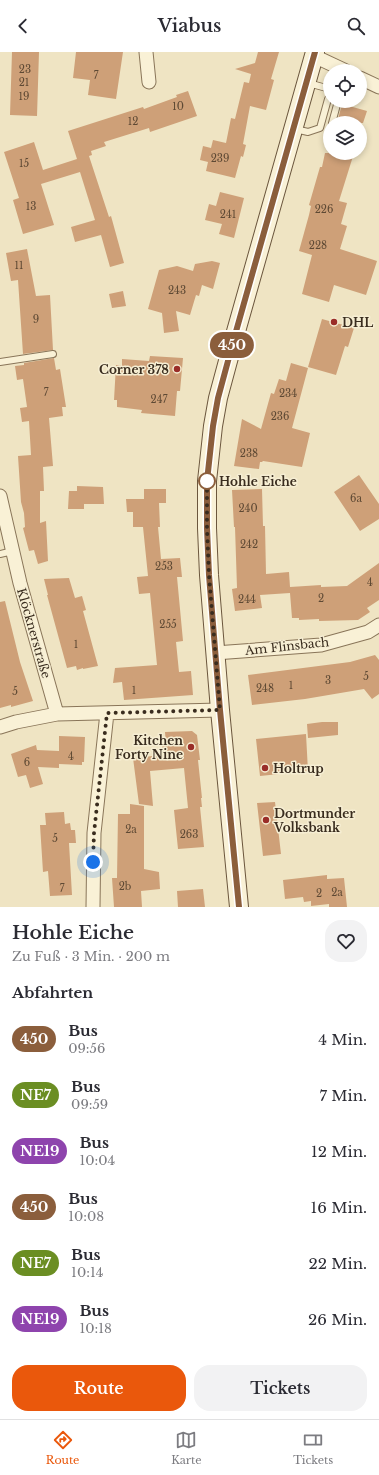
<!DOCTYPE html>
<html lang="de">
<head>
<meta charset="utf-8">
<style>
  body { margin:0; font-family:"Libre Baskerville",serif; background:#f2f2f3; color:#2b2b33; height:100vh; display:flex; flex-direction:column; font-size:15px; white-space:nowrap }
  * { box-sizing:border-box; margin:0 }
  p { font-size:13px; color:#7c7c81 }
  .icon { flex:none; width:22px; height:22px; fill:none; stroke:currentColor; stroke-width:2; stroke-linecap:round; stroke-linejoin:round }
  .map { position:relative; height:855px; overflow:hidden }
  .side { display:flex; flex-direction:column; background:#fff; flex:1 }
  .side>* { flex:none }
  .badge { padding:0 8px; border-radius:13px; font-size:14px; line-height:26px }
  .buttons { position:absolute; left:323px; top:12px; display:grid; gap:8px }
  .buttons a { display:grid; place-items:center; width:44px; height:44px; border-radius:50%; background:#fff; box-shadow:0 2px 6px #0003; font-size:20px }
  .you { position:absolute; width:20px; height:20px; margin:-10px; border:3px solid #fff; border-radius:50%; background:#1a73e8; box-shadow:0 0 0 6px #1a73e833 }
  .map>.badge { position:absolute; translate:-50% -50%; box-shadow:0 0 0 2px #fff }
  h2 { padding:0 12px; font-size:15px; line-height:36px }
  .round { display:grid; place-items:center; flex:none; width:42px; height:42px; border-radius:16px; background:#f2f2f3 }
  .headline { display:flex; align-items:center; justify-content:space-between; height:68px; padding:0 12px }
  h1 { font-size:19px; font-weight:600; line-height:30px }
  .action { display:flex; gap:8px; margin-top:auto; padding:8px 12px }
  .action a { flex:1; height:46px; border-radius:16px; background:#ea580c; color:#fff; font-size:16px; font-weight:600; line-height:46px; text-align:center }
  .action a+a { background:#f2f2f3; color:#2b2b33 }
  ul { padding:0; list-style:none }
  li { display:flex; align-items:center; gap:12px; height:56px; padding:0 12px }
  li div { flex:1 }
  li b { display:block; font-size:15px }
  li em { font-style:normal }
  li .badge { min-width:44px; font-weight:700; text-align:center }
  header { display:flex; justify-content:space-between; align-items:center; height:52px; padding:0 12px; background:#fff; font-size:18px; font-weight:600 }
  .menu { display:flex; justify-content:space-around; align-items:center; height:56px; border-top:1px solid #e1e1e2; background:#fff; font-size:11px; color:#7c7c81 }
  .menu a { display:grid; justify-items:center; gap:2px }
  .menu .active { color:#ea580c }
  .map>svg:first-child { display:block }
  .building { fill:#cea078 }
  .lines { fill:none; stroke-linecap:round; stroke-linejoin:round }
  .service-casing { stroke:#897559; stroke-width:8 }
  .minor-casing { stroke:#897559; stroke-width:15 }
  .secondary-casing { stroke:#6b563d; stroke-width:20 }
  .service { stroke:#f9f1d6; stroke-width:6 }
  .minor { stroke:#f9f1d6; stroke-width:13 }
  .secondary { stroke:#f9f1d6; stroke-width:18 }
  .line-casing { stroke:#fff; stroke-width:9 }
  .line { stroke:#8b5e3c; stroke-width:6 }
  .walk { stroke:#392c1e; stroke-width:4; stroke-dasharray:0 7.2 }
  .poi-dot { fill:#9a2d28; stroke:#f6eed3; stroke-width:1.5 }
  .stop-dot { fill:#fff; stroke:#8b5e3c; stroke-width:2 }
  .labels { text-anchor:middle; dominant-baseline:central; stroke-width:3; stroke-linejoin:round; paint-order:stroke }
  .number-label { font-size:10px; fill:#5e4934 }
  .poi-label { font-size:12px; font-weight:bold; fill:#392c1e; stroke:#f6eed3; text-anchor:start }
  .stop-label { font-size:12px; font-weight:bold; fill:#392c1e; stroke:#f6eed3; text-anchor:start }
  .street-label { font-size:12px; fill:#392c1e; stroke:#f6eed3 }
</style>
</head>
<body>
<header><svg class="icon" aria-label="back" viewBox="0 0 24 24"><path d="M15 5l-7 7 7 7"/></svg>Viabus<svg class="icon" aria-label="search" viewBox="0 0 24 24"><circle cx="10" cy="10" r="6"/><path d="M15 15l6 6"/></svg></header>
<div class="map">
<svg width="379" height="855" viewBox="0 0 379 855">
  <rect width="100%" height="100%" fill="#efe4c3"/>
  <path class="building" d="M12 0H39L37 64 10 63Z
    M76 0H123L116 47 88 43 90 28 73 26Z
    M258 0H279L271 27 274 28 266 58 250 54 243 92 246 93 243 105 241 104 235 126 206 119 208 110 200 108 203 94 211 96 213 88 226 91 231 66 235 67 244 30 249 31 251 22 235 17 255 11Z
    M188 39 197 64 150 80 149 76 104 90 106 94 91 99 92 103 89 104 109 165 111 164 124 211 110 215 101 183 75 190 71 175 95 168 80 120 41 132 54 173 23 182 13 148 19 146 4 100 34 90 43 118 77 107 68 79 143 55 144 57 177 45 176 43Z
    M342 52 367 59 363 71H337Z
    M325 101H354L339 149 347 151 341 172 347 174 340 197 377 209 366 243 334 233 329 250 302 242 312 203 299 199 309 163 311 154 309 153 320 115H322Z
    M220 140 244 146 234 186 219 182 222 172 205 168 209 152 216 154Z
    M27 197 36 244 50 243 53 298 23 302 18 228 11 229 6 201Z
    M212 209 220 211 213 237 202 233 199 244 196 243 190 263 176 259 179 279 164 281 162 261 148 257 159 218 177 214 193 219 195 212Z
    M123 239 126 254 112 256 109 242Z
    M322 267 354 276 348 295 345 294 336 323 308 315Z
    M150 304 183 306 180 339H177L175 364 141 361 142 358 117 355V348H114L116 313 122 314V307L149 309Z
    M54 306 56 318 60 317 66 355H62L63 364 49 366 53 414 43 415 44 439H40V471L46 469 48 509 38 512 34 498 29 499 23 476 25 475 24 461 21 450 18 404 31 403 29 369 22 370 20 356 27 355 23 327 17 328 15 314 24 313V311Z
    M291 311 308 316 292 376 310 381 302 415 263 409 262 410H260L259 417 234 414 242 367 261 377 271 341 274 342 279 327 286 329Z
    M359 423 379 452V467L360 479 334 440Z
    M77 434 103 435 104 452H84V457H68L69 439H77Z
    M144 437H166V451H159L160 475H158L161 507 180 506 182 525H177L183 589 176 590 179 620 191 619 193 643 124 648 122 630 113 631 115 616 157 613 150 541 139 542 137 525 148 524 143 475H133V460H127L126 447H144Z
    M262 437 263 474H265L266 522 289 520 290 535 321 533V535L347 534 379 511V548L367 556 370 560 358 568 319 569V567L299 568V566H292L290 541 260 543 262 556 235 559 232 537 237 536 235 475H234L232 438Z
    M69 526 75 546 82 544 86 558 83 559 98 614 83 617V616L77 618 76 614 67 616 47 543H48L44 527Z
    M5 549 20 610 33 649 11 655V653L0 656V550Z
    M375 603 379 608V642L372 647 364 637 305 647 252 653 248 623 350 610Z
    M322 670H338V683L308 686 307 672Z
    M192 679 197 683 200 708H198L202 746H201L202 755H200L204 795 178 797 174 758 188 756 184 716 150 719 153 754 139 752 133 706 163 703 162 693H166L165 680Z
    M306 682 308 719 260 724 256 687Z
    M59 684 85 685 84 710H82V713L59 712V716L38 715 43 732 30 736 26 723 18 725 11 702 36 693 37 698 59 699Z
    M275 750 281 802 263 804 257 751Z
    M130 752 144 754V817L159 820 160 837 141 839 142 855H114L112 826H117L118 762H130Z
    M64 760 65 772 70 771 71 778H75L76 791H69L72 843 50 844 48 819 43 820 40 773H46L45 761Z
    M327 823V827L344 826 347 855H329V852L311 854V849L304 850 303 845 285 847 283 828Z
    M203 837 205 855H178L177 839Z"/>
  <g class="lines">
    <defs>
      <path id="service" d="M308 31 330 37
        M332 71 338 49
        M295 77 308 80 320 76 328 47 330 46
        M0 310 53 302
        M0 502 13 499"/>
      <path id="minor" d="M146 0 149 30
        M314 4 346 19
        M360 26 379 35
        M0 444 20 531 57 662
        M215 601 321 593 368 580 379 573
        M0 675 16 670 57 662 220 658
        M93 855 94 781 107 661"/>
      <path id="secondary" d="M239 855 220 658 209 523 207 476V429L213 374 218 346 235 283 315 0"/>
    </defs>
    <use href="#service" class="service-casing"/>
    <use href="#minor" class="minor-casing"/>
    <use href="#secondary" class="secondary-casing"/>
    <use href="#service" class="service"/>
    <use href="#minor" class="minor"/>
    <use href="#secondary" class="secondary"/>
  </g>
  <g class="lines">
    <defs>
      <path id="line" d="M239 855 220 658 209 523 207 476V429L213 374 218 346 235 283 315 0"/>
    </defs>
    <use href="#line" class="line-casing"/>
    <use href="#line" class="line"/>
    <path class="walk" d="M93 810 94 781 107 661 220 658 209 523 207 476V429"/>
  </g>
  <g class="poi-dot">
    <circle cx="334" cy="270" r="4"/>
    <circle cx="177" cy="317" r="4"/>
    <circle cx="191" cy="695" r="4"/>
    <circle cx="265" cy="716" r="4"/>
    <circle cx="266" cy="768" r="4"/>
  </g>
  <circle class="stop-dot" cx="207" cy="429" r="8"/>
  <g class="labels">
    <g class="number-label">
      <text x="25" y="17">23</text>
      <text x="96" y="23">7</text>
      <text x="24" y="30">21</text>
      <text x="24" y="44">19</text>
      <text x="178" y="54">10</text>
      <text x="133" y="69">12</text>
      <text x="220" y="106">239</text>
      <text x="24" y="111">15</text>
      <text x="31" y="154">13</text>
      <text x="324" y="157">226</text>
      <text x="228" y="162">241</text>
      <text x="318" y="193">228</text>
      <text x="19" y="213">11</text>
      <text x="177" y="238">243</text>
      <text x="36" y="267">9</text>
      <text x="46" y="340">7</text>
      <text x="288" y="341">234</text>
      <text x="159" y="347">247</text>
      <text x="280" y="364">236</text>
      <text x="249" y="401">238</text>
      <text x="356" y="446">6a</text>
      <text x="248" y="456">240</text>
      <text x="249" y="492">242</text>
      <text x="164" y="514">253</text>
      <text x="370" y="530">4</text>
      <text x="321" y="546">2</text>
      <text x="247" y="547">244</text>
      <text x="168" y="572">255</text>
      <text x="76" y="592">1</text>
      <text x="366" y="624">5</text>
      <text x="328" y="628">3</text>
      <text x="291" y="633">1</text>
      <text x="265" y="636">248</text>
      <text x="134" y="638">1</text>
      <text x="15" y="639">5</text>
      <text x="71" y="704">4</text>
      <text x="27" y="710">6</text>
      <text x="131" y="777">2a</text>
      <text x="189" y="782">263</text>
      <text x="55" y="786">5</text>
      <text x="125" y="834">2b</text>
      <text x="62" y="836">7</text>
      <text x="337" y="840">2a</text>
      <text x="319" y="841">2</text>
    </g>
    <g class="poi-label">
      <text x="342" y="270">DHL</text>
      <text x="169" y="317" text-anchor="end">Corner 378</text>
      <text x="183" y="688" text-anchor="end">Kitchen<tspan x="183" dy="14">Forty Nine</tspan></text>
      <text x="273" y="716">Holtrup</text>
      <text x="274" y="761">Dortmunder<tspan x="274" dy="14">Volksbank</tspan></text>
    </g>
    <g class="stop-label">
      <text x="219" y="429">Hohle Eiche</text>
    </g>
    <g class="street-label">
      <text transform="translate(34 581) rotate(74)">Klöcknerstraße</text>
      <text transform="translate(287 594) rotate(-6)">Am Flinsbach</text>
    </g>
  </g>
</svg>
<div class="buttons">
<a><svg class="icon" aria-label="locate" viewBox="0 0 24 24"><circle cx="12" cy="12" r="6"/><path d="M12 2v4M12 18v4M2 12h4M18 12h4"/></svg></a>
<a><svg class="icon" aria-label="layers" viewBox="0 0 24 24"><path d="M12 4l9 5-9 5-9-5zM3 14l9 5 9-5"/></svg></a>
</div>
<div class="you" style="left:93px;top:810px"></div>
<b class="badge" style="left:232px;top:293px;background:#8b5e3c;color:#fff">450</b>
</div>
<section class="side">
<div class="headline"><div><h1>Hohle Eiche</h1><p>Zu Fuß · 3 Min. · 200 m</p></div><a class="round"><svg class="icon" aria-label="heart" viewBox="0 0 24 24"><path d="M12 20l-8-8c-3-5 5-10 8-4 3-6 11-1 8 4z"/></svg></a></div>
<h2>Abfahrten</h2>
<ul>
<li><span class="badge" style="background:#8b5e3c;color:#fff">450</span><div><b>Bus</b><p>09:56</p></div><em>4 Min.</em></li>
<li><span class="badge" style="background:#6b8e23;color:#fff">NE7</span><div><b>Bus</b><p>09:59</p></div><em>7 Min.</em></li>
<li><span class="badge" style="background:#8e44ad;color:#fff">NE19</span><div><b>Bus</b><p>10:04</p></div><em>12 Min.</em></li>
<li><span class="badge" style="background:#8b5e3c;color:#fff">450</span><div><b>Bus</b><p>10:08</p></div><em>16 Min.</em></li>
<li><span class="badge" style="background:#6b8e23;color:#fff">NE7</span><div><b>Bus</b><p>10:14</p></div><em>22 Min.</em></li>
<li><span class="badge" style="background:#8e44ad;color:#fff">NE19</span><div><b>Bus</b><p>10:18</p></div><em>26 Min.</em></li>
</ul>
<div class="action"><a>Route</a><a>Tickets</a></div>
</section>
<nav class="menu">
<a class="active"><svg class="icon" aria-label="directions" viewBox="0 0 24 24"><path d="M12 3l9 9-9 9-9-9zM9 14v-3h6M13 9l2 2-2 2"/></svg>Route</a>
<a><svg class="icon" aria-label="map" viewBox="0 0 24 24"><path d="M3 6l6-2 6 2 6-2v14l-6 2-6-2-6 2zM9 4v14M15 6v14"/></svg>Karte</a>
<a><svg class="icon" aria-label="tickets" viewBox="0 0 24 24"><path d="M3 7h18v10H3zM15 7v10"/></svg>Tickets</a>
</nav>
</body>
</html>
